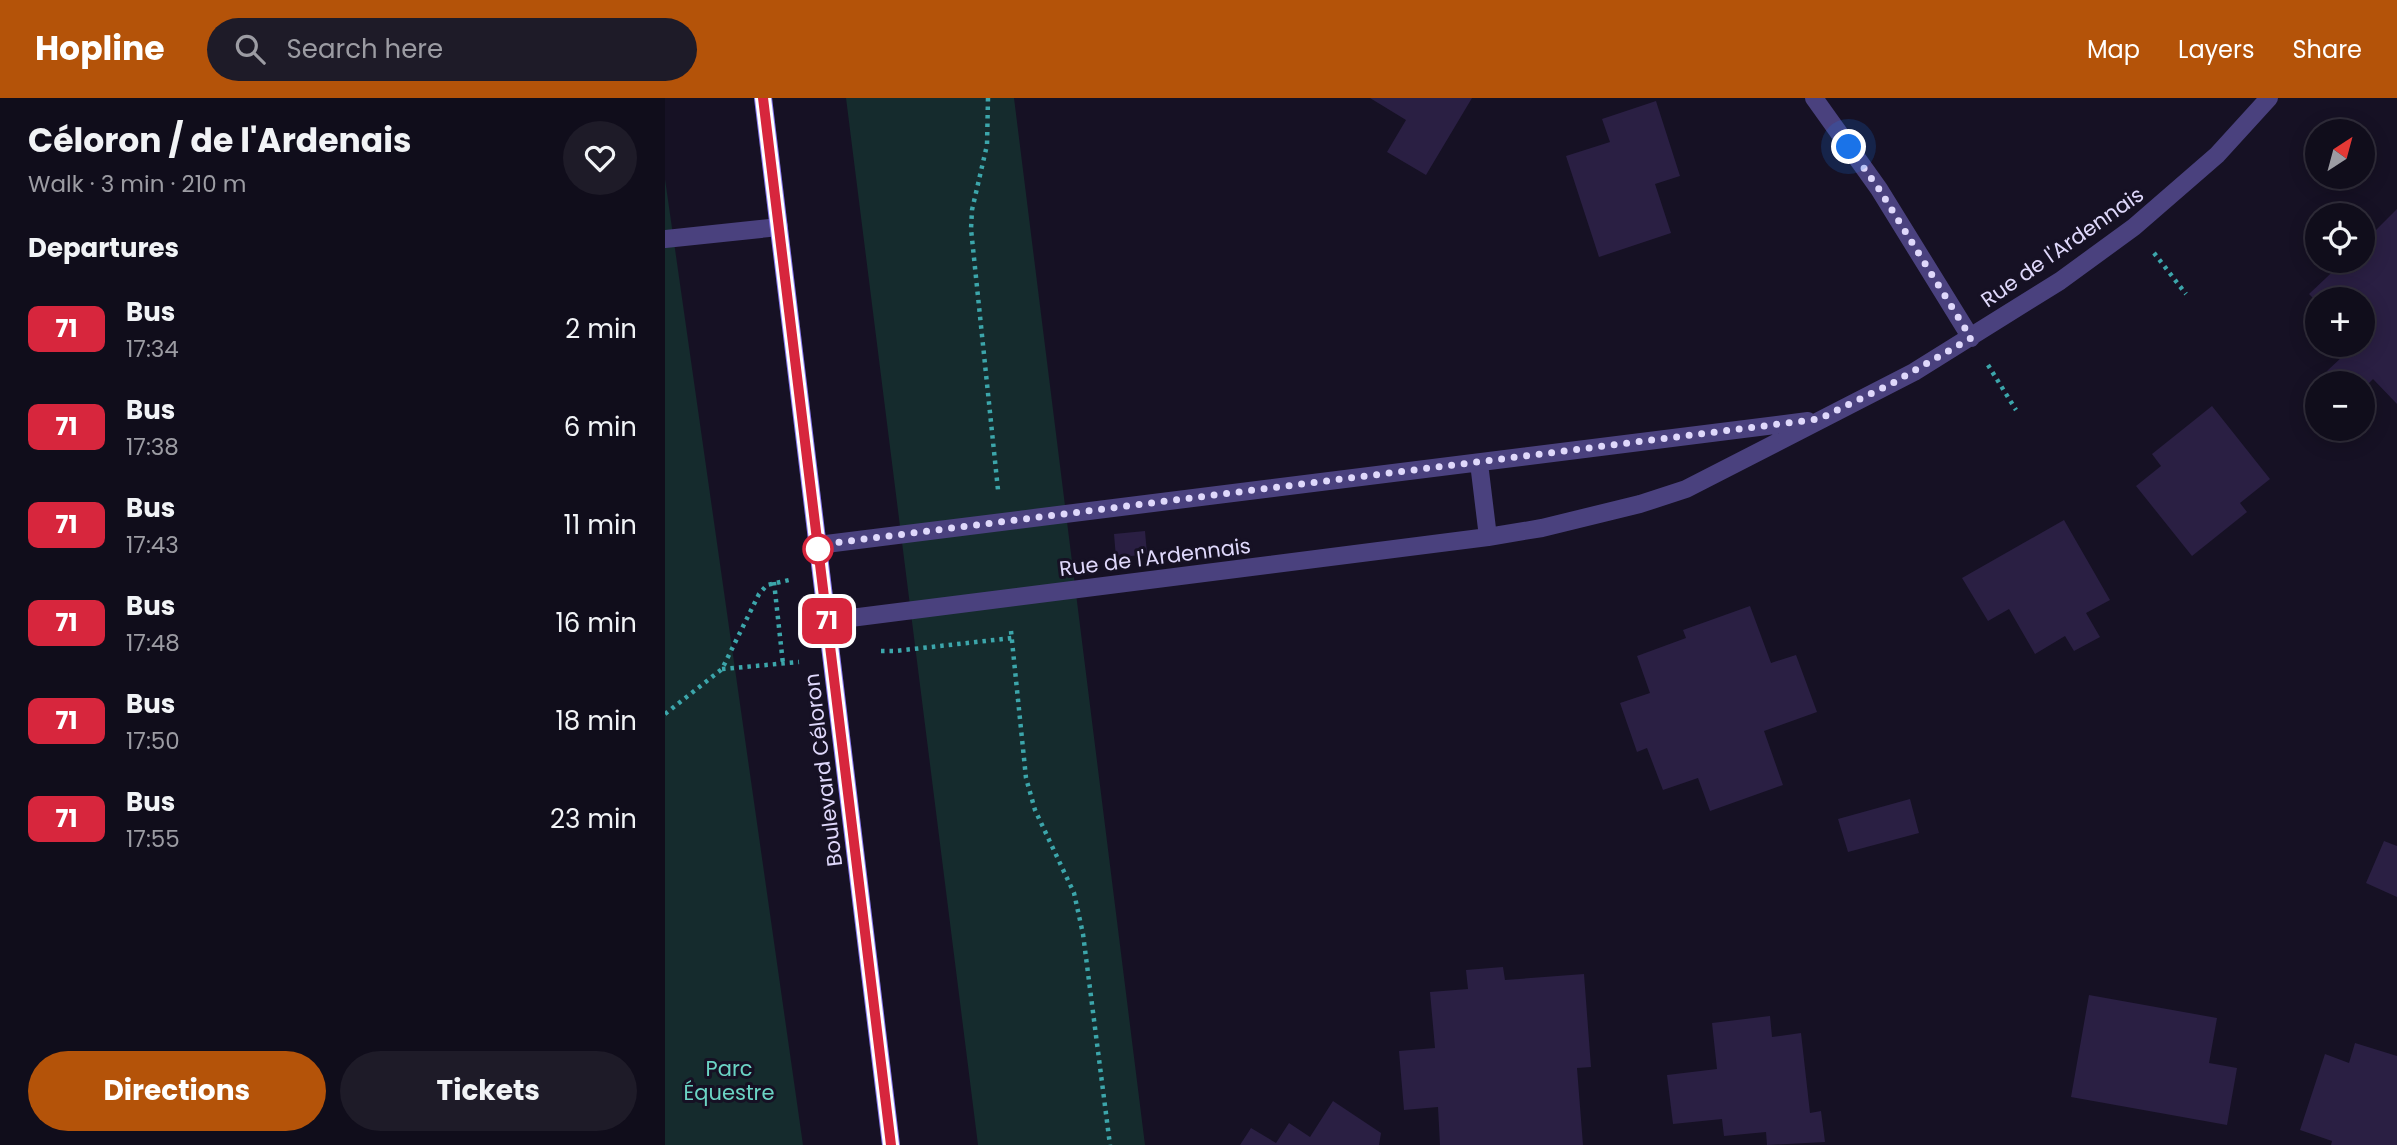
<!DOCTYPE html>
<html lang="en">
<head>
<meta charset="utf-8">
<style>
  body { margin:0; font-family:Poppins,sans-serif; background:#1e1b28; color:#f1f3f6; height:100vh; display:flex; flex-direction:column; font-size:26px; white-space:nowrap }
  * { box-sizing:border-box; margin:0 }
  p { font-size:23px; color:#9c9ca3 }
  .icon { flex:none; width:38px; height:38px; fill:none; stroke:currentColor; stroke-width:2; stroke-linecap:round; stroke-linejoin:round }
  .map { position:relative; flex:1; overflow:hidden }
  .panel { display:flex; flex-direction:column; background:#100d1b; width:665px }
  .panel>* { flex:none }
  .badge { padding:0 14px; border-radius:10px; font-size:24px; line-height:46px }
  .needle { width:46px; rotate:36deg }
  .buttons { position:absolute; left:1640px; top:21px; display:grid; gap:14px }
  .buttons a { display:grid; place-items:center; width:70px; height:70px; border-radius:50%; background:#100d1b; box-shadow:0 4px 18px #0003,0 0 0 2px #302d3a; font-size:35px }
  .you { position:absolute; width:35px; height:35px; margin:-18px; border:5px solid #fff; border-radius:50%; background:#1a73e8; box-shadow:0 0 0 10px #1a73e833 }
  .map>.badge { position:absolute; translate:-50% -50%; box-shadow:0 0 0 4px #fff }
  h2 { padding:0 28px; font-size:26px; line-height:63px }
  .round { display:grid; place-items:center; flex:none; width:74px; height:74px; border-radius:37px; background:#1e1b28 }
  .headline { display:flex; align-items:center; justify-content:space-between; height:119px; padding:0 28px }
  h1 { font-size:33px; font-weight:700; line-height:52px }
  .button { display:flex; gap:14px; margin-top:auto; padding:14px 28px }
  .button a { flex:1; height:80px; border-radius:42px; background:#b45309; color:#fff; font-size:28px; font-weight:700; line-height:80px; text-align:center }
  .button a+a { background:#1e1b28; color:#f1f3f6 }
  ul { padding:0; list-style:none }
  li { display:flex; align-items:center; gap:21px; height:98px; padding:0 28px }
  li div { flex:1 }
  li b { display:block; font-size:26px }
  li em { font-style:normal }
  li .badge { min-width:77px; font-weight:700; text-align:center }
  header { display:flex; align-items:center; gap:42px; box-sizing:border-box; height:98px; padding:0 35px; background:#b45309; color:#fff }
  header strong { font-size:33px }
  nav { display:flex; gap:38px; margin-inline-start:auto; font-size:24px }
  .search { width:490px; height:63px; background:#1e1b28; display:flex; align-items:center; gap:18px; box-sizing:border-box; padding:0 24px; border-radius:38px; color:#9c9ca3; font-size:26px }
  main { display:flex; flex:1; min-height:0 }
  .map>svg:first-child { display:block }
  .green { fill:#152b2d }
  .building { fill:#2a1f43 }
  .lines { fill:none; stroke-linecap:round; stroke-linejoin:round }
  .path { stroke:#3ca6ab; stroke-width:4.5; stroke-dasharray:3.5 5; stroke-linecap:butt }
  .lane { stroke:#4a417e; stroke-width:18 }
  .street { stroke:#4a417e; stroke-width:18 }
  .secondary { stroke:#8879f1; stroke-width:18 }
  .line-casing { stroke:#fff; stroke-width:16 }
  .line { stroke:#d7263d; stroke-width:10 }
  .walk { stroke:#dfd8fb; stroke-width:7; stroke-dasharray:0 12.6 }
  .stop-dot { fill:#fff; stroke:#d7263d; stroke-width:3.5 }
  .labels { text-anchor:middle; dominant-baseline:central; stroke-width:6; stroke-linejoin:round; paint-order:stroke }
  .street-label { font-size:21px; fill:#dfd8fb; stroke:#161124 }
  .park-label { font-size:21px; fill:#6bd4c4; stroke:#161124 }
</style>
</head>
<body>
<header>
<strong>Hopline</strong>
<div class="search"><svg class="icon" aria-label="search" viewBox="0 0 24 24"><circle cx="10" cy="10" r="6"/><path d="M15 15l6 6"/></svg>Search here</div>
<nav><a>Map</a><a>Layers</a><a>Share</a></nav>
</header>
<main>
<section class="panel">
<div class="headline"><div><h1>Céloron / de l'Ardenais</h1><p>Walk · 3 min · 210 m</p></div><a class="round"><svg class="icon" aria-label="heart" viewBox="0 0 24 24"><path d="M12 20l-8-8c-3-5 5-10 8-4 3-6 11-1 8 4z"/></svg></a></div>
<h2>Departures</h2>
<ul>
<li><span class="badge" style="background:#d7263d;color:#fff">71</span><div><b>Bus</b><p>17:34</p></div><em>2 min</em></li>
<li><span class="badge" style="background:#d7263d;color:#fff">71</span><div><b>Bus</b><p>17:38</p></div><em>6 min</em></li>
<li><span class="badge" style="background:#d7263d;color:#fff">71</span><div><b>Bus</b><p>17:43</p></div><em>11 min</em></li>
<li><span class="badge" style="background:#d7263d;color:#fff">71</span><div><b>Bus</b><p>17:48</p></div><em>16 min</em></li>
<li><span class="badge" style="background:#d7263d;color:#fff">71</span><div><b>Bus</b><p>17:50</p></div><em>18 min</em></li>
<li><span class="badge" style="background:#d7263d;color:#fff">71</span><div><b>Bus</b><p>17:55</p></div><em>23 min</em></li>
</ul>
<div class="button"><a>Directions</a><a>Tickets</a></div>
</section>
<div class="map">
<svg width="1732" height="1047" viewBox="0 0 1732 1047">
  <rect width="100%" height="100%" fill="#161124"/>
  <path class="green" d="M181 0H349L480 1047H313Z
    M0 81 138 1047H0Z"/>
  <path class="building" d="M705 0H807L761 77 722 54 741 22Z
    M991 3 1015 78 990 86 1006 135 934 159 901 58 945 44 937 21Z
    M1732 111V306L1708 281 1698 291V285H1675L1662 273 1678 258 1667 247H1698V201H1652V204L1644 196 1679 163H1698V145Z
    M1547 308 1605 381 1575 405 1582 414 1527 458 1471 388 1496 368 1487 356Z
    M1399 422 1445 502 1421 515 1435 539 1409 553 1400 538 1370 556 1344 511 1323 523 1297 480Z
    M480 433 482 456 451 460 449 436Z
    M1085 508 1106 565 1131 557 1152 614 1099 633 1118 687 1045 713 1033 680 998 692 982 650 972 654 955 605 985 595 972 558 1021 540 1018 532Z
    M1245 701 1254 735 1183 754 1173 721Z
    M1719 743 1732 748V799L1701 785Z
    M838 869 840 882 919 876 926 969 912 970 918 1047H775L773 1009 739 1012 734 953 770 950 765 894 803 891 801 872Z
    M1424 897 1552 920 1544 965 1572 970 1562 1027 1406 999Z
    M1105 918 1107 939 1136 935 1145 1015 1156 1013 1160 1044 1102 1047 1101 1034 1059 1038 1057 1021 1008 1026 1002 977 1052 971 1047 925Z
    M1690 945 1732 958V1047H1666L1667 1043 1635 1032 1660 956 1684 965Z
    M668 1003 716 1035 714 1047H575L586 1030 611 1045 624 1025 645 1039Z"/>
  <g class="lines">
    <path class="path" d="M323 0 322 47 307 112 306 131 333 392
      M1489 155 1521 196
      M1323 267 1351 312
      M109 484 118 566
      M346 533 361 680 370 712 409 795 418 836 445 1047
      M216 553H230L347 540
      M57 571 134 564
      M0 616 57 571 94 496 102 487 124 482"/>
    <path class="lane" d="M0 141 114 129"/>
    <path class="street" d="M1149 0 1214 91 1306 240
      M814 365 823 439
      M153 447 1143 323
      M162 523 823 439 877 430 975 406 1021 391 1249 274 1395 183 1469 129 1552 57 1604 0"/>
    <path class="secondary" d="M98 0 226 1047"/>
  </g>
  <g class="lines">
    <defs>
      <path id="line" d="M98 0 226 1047"/>
    </defs>
    <use href="#line" class="line-casing"/>
    <use href="#line" class="line"/>
    <path class="walk" d="M153 451V447L176 444 1154 321 1226 286 1306 240 1214 91 1184 49"/>
  </g>
  <circle class="stop-dot" cx="153" cy="451" r="14"/>
  <g class="labels">
    <g class="street-label">
      <text transform="translate(1397 149) rotate(-35)">Rue de l'Ardennais</text>
      <text transform="translate(490 459) rotate(-7)">Rue de l'Ardennais</text>
      <text transform="translate(158 672) rotate(-97)">Boulevard Céloron</text>
    </g>
    <g class="park-label">
      <text x="64" y="970">Parc<tspan x="64" dy="24">Équestre</tspan></text>
    </g>
  </g>
</svg>
<div class="buttons">
<a><svg class="needle" viewBox="-14 -14 28 28"><path d="M0-13l5 13h-10z" fill="#e53935"/><path d="M0 13l5-13h-10z" fill="#9c9ca3"/></svg></a>
<a><svg class="icon" aria-label="locate" viewBox="0 0 24 24"><circle cx="12" cy="12" r="6"/><path d="M12 2v4M12 18v4M2 12h4M18 12h4"/></svg></a>
<a>+</a>
<a>−</a>
</div>
<div class="you" style="left:1184px;top:49px"></div>
<b class="badge" style="left:162px;top:523px;background:#d7263d;color:#fff">71</b>
</div>
</main>
</body>
</html>
